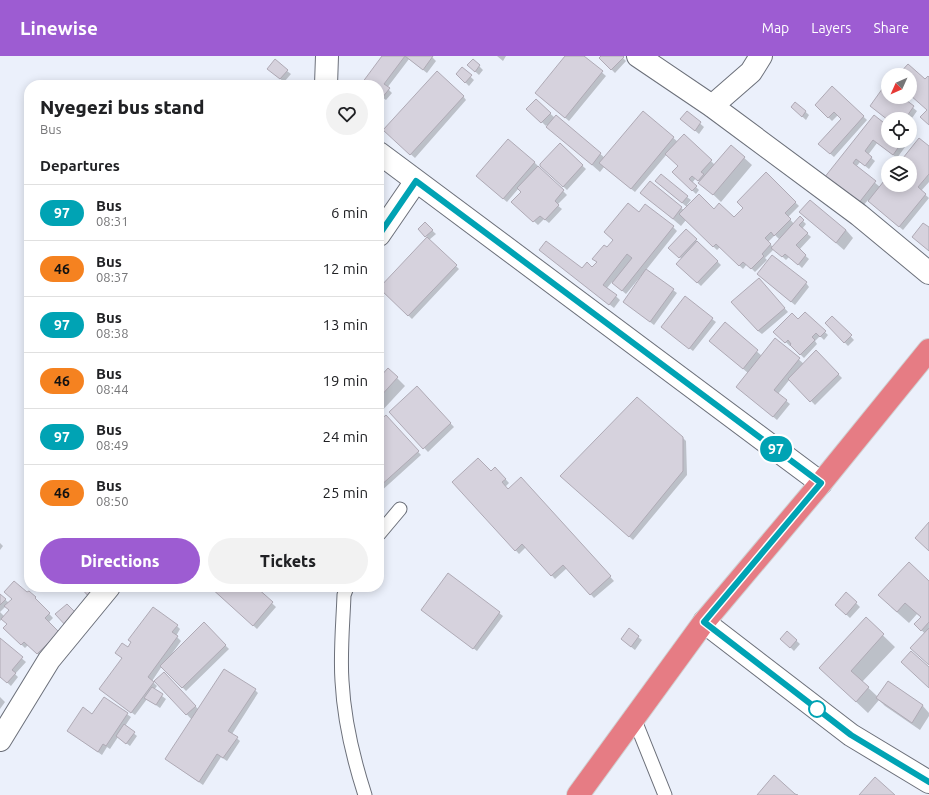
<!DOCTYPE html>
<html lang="en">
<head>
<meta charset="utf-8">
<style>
  body { margin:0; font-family:Ubuntu,sans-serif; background:#f2f2f2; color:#202124; height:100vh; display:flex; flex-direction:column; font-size:15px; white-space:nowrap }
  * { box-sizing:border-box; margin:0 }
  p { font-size:13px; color:#757577 }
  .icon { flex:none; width:22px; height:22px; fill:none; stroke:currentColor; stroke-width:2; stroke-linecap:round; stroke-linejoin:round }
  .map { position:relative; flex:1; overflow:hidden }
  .side { position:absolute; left:24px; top:24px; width:360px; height:512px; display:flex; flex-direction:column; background:#fff; border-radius:16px; box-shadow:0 2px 10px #0003 }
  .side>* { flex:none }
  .badge { padding:0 8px; border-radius:13px; font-size:14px; line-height:26px }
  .needle { width:26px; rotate:225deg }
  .controls { position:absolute; left:881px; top:12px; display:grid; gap:8px }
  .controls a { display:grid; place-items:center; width:36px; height:36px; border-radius:50%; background:#fff; box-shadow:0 2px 10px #0003; font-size:20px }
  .map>.badge { position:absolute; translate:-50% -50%; box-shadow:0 0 0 2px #fff }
  h2 { padding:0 16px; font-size:15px; line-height:36px }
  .round { display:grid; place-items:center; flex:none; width:42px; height:42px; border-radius:21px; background:#f2f2f2 }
  .headline { display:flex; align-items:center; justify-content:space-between; height:68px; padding:0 16px }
  h1 { font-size:19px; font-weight:800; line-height:30px }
  .action { display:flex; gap:8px; margin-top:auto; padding:8px 16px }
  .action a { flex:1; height:46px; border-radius:24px; background:#9d5cd2; color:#fff; font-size:16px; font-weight:800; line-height:46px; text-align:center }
  .action a+a { background:#f2f2f2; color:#202124 }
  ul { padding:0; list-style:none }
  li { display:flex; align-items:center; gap:12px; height:56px; padding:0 16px; border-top:1px solid #e0e0e0 }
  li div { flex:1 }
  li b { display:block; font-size:15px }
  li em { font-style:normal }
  li .badge { min-width:44px; font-weight:700; text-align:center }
  header { display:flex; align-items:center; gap:24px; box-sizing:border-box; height:56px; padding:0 20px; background:#9d5cd2; color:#fff }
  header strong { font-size:19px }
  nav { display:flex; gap:22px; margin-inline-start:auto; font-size:14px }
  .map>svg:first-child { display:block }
  .shadow { fill:#0003; fill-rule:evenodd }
  .building { fill:#d6d2dd; stroke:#afaab5 }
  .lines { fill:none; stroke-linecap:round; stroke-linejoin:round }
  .service-casing { stroke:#6c707a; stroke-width:15 }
  .minor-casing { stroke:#6c707a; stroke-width:24 }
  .trunk-casing { stroke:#d0d0d1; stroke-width:24 }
  .service { stroke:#fff; stroke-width:13 }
  .minor { stroke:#fff; stroke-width:22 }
  .trunk { stroke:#e67c84; stroke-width:22 }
  .line-casing { stroke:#fff; stroke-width:9 }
  .line { stroke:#00a3b4; stroke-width:6 }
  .stop-dot { fill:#fff; stroke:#00a3b4; stroke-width:2 }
</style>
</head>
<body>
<header>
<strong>Linewise</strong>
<nav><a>Map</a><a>Layers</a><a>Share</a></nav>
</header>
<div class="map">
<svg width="929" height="739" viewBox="0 0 929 739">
  <rect width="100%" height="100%" fill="#ebf0fb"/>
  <path class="shadow" d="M383 0H431L436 5 427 17 409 3 387 32 392 37 386 44 379 39V29H366Z
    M497 0H506L503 5Z
    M567 0H583L606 20 569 65 540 41Z
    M602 0H621L626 5 615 17 600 2Z
    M473 4 483 14 479 19 468 9Z
    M462 13 474 24 469 30 457 18Z
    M287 15 291 18 284 26 272 16Z
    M886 30 888 32V41H900L917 55 910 65V63H888L871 50Z
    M832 32 867 64 834 101 819 88 842 63 838 59 832 65 816 49Z
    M463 40 466 44 415 102 388 78Z
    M536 44 555 62 556 60 605 102 643 56 678 86 684 79 715 109 731 90 752 109 721 146 696 122 692 127 699 134 696 138 673 116 679 110 667 98 635 136 604 111 600 116 546 69V70L528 53Z
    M796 47 809 59 806 64 796 55Z
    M687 56 704 71 699 78 685 66Z
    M888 71V85H905L908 87 897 102 877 87 868 99 875 105 869 113 860 106 856 111 880 131 888 121V129H910V107H900L929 91V126L921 135 929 142 903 174 868 144 862 151 826 122Z
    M560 89 586 113 567 134 541 110Z
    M534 106 567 139 557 149 562 153 549 167 544 163 538 169 513 146 522 136 519 132 507 146 481 124Z
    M766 118 799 150 788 161 794 168 800 162 806 168 802 173 811 181 799 194 809 203 802 212 790 200 786 204 774 193 765 202 767 204 755 216 747 208 743 213 720 191 717 194 686 164 681 170 642 137 681 152 684 154 687 151 660 129 687 141 691 144 687 149 688 150 714 154 734 163 745 152ZM775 179 780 184 773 191 768 186Z
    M800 156 846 174 853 182 844 194Z
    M640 158 673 171 677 175 646 214 677 237 654 269 624 246 642 221 641 220 626 238 612 226 607 232 620 244 614 252 544 197 582 214 593 212 607 193Z
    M425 168 436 178 429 184 459 213 412 263 380 232 428 182 419 173Z
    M686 174 721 209 701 230 677 208 682 203 669 192Z
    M762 222 806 227 809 231 795 249Z
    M762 227 788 256 762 278 758 275Z
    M805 257 828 279 824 284 820 280 815 285 817 288 804 302 791 289 790 290 775 276 798 264Z
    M832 261 854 284 848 290 826 267Z
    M712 263 716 266 693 295 666 274Z
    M725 268 762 300 775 283 804 308 816 296 842 322 815 349 790 323 778 338 790 348 777 364 741 334 748 317 714 288Z
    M379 317 382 320 397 322 405 330 379 358Z
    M417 332 454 371 428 396 391 356Z
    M386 361 421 399 379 437V367Z
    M682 381 686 385 687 419 633 484 565 423Z
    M491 416H499L509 427 505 431 508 434 524 426 614 525 594 542 567 512 555 523 526 491 519 498 453 426Z
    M0 487 3 490 0 494Z
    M929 526V609L925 578 916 568 922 562 917 558 909 567 891 551Z
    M211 531H255L276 551 257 573Z
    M29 536 53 562 48 567 62 580 41 601 28 589 25 592 4 572 8 568 2 563 0 565V539L9 547ZM6 550 10 555 5 561 0 556Z
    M847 538 860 551 850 562 836 549Z
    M426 557H499L503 560 477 595Z
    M866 563 895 591 862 626 878 641 889 626 923 650 929 657V660L920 674 885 650 879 644 868 657 820 612Z
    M204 568 229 593 186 635 162 610 152 625 157 630 154 634 166 643 160 652 147 643 135 659 104 636 123 603 120 600 128 592 177 570 180 573 176 580 181 585 171 599 172 600Z
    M787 576 800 588 794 595 782 583Z
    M638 581 642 584 635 594 626 587Z
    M0 584 26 606 15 618 18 621 11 630 0 620Z
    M156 625H171L199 654 255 634 258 637 232 678 240 685 227 705 221 701 203 729 166 703 192 664Z
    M0 641 5 646 0 653Z
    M104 642 131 661 125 670 137 680 130 690 118 681 110 693 107 691 102 699 68 675 93 659Z"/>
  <path class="building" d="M382 0H433L423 14 405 0 384 28 390 32 382 42 379 39V29H365L362 27Z
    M565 0H584L603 15 565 62 535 37Z
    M601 0H623L624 1 611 14 599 2Z
    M275 3 288 14 280 23 267 13Z
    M473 3 480 9 475 16 467 9Z
    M908 8 925 23 928 20 929 21V69L920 61 927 54 910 39V19H898Z
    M462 11 472 19 465 27 456 18Z
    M437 15 464 40 410 99 383 74Z
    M885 29 888 31V41H902L914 50 905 63 888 64 870 50Z
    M832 30 864 60 830 98 818 88 841 63 834 56 828 62 815 49Z
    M536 43 551 57 541 67 526 53Z
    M795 46 806 55 802 61 791 51Z
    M643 55 674 81 631 133 599 107Z
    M687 55 701 66 695 75 680 63Z
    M556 59 601 97 592 109 546 71Z
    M874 59 888 70V85H903L893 99 873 84 865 95 872 101 865 110 856 103 853 107 876 125 858 148 824 122Z
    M684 78 712 104 701 116 704 118 698 125 692 120 689 123 697 130 692 135 672 116 678 110 665 98Z
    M919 82 929 90V118L918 131 926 138 899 171 868 145 888 120V129H910V107H899Z
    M508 83 535 106 503 143 476 120Z
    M560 87 583 109 563 131 540 110V108Z
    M731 89 745 101 713 139 698 127Z
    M538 110 564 134 555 145 559 149 545 164 540 160 533 166 511 146 521 136 517 132Z
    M766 116 796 146 785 157 791 163 774 180 771 176 765 182 771 188 762 198 764 200 751 213 743 206 739 210 716 188 713 191 679 158 699 138 714 153 719 147 734 161 743 152 737 146Z
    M661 118 688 140 682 147 655 125Z
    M650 125 682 151 673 163 640 137Z
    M810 144 846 174 836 187 799 156Z
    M628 147 639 156 645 148 674 170 622 235 612 227 632 202 627 198 603 229 617 239 609 249 539 194 546 185 582 212 587 206 592 211 597 206 592 203 604 189 607 191 613 184 604 176Z
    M800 160 804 164 799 169 808 177 796 189 806 199 798 209 785 198 782 201 771 192Z
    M425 166 433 174 425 181 418 173Z
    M923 167 929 171V195L912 181Z
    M686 173 697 183 679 202 668 192Z
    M427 181 457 209 408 260 379 232Z
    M697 185 718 205 697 227 676 208Z
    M772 199 807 226 791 246 757 218Z
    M646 213 674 233 650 266 623 246Z
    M759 222 785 252 758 275 731 246Z
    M685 240 713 262 689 293 661 271Z
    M805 256 826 275 820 281 816 277 812 281 815 284 800 299 790 289 791 288 788 284 785 287 773 276 792 257 798 263Z
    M832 260 852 279 844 287 825 267Z
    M725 266 758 294 743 313 709 285Z
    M775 282 800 302 774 334 787 344 773 361 736 331Z
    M816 294 839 318 810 346 788 323Z
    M388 312 398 321 379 342V322Z
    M417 330 451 367 423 393 389 356Z
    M637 341 683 381V415L629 481 560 420Z
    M386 359 419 395 379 431V365Z
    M478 402 491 415 495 411 506 423 502 426 508 433 521 421 611 520 590 539 563 509 551 520 522 488 515 495 452 426Z
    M929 466V495L915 482Z
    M909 506 929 525V566L921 575 914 568 921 561 905 547 897 556 878 539Z
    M448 517 500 556 473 593 421 554Z
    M14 525 27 536 29 535 36 541 35 542 50 557 45 562 59 576 37 598 24 586 21 589 3 572 7 568 1 563 9 554 4 550 12 543 4 536Z
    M80 531H103L90 542Z
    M210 531H256L273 546 253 570Z
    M846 536 857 546 846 559 835 549Z
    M0 538 6 543 0 549Z
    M67 548 79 560 67 571 55 558Z
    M153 551 178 569 172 576 178 580 148 621 154 626 131 657 99 633 122 602 115 597 122 587 128 591 131 586 128 584Z
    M866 561 884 578 851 615 869 631 856 646 819 612Z
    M204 566 226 589 182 632 160 610Z
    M629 572 639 580 631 591 621 583Z
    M929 572V609L910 592Z
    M787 575 797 584 790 592 780 583Z
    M0 582 23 601 12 614 16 617 7 627 0 621Z
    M911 595 929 611V632L901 606Z
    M224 613 256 633 228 675 238 681 223 702 217 698 199 726 165 703Z
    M164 616 196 650 186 659 154 625Z
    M888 625 923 649 912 667 876 642Z
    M152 631 163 638 156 649 144 642Z
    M104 641 128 657 106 690 103 688 98 696 67 675 83 651 92 658Z
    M124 668 135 676 126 688 116 680Z
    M774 719 795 738 798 739H757Z
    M875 721 895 739H859Z"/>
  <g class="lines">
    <defs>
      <path id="service" d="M379 478 400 453
        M347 531 344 539C343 567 340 597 342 625 344 664 353 702 365 739
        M634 662 665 739"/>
      <path id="minor" d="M638 0 712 50 859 159 929 217
        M326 29 327 0
        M712 50 751 16 761 0
        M379 97 821 427
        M379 179 416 125
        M704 566 851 679 929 726
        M0 684 49 604 109 531"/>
      <path id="trunk" d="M578 739 704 566 821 427 929 294"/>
    </defs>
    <use href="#service" class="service-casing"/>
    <use href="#minor" class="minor-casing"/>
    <use href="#trunk" class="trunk-casing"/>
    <use href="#service" class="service"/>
    <use href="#minor" class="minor"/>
    <use href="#trunk" class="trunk"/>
  </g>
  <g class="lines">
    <defs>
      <path id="line" d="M379 179 416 125 821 427 704 566 851 679 929 726"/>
    </defs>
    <use href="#line" class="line-casing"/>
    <use href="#line" class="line"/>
  </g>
  <circle class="stop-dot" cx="817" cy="653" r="8"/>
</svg>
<div class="controls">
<a><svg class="needle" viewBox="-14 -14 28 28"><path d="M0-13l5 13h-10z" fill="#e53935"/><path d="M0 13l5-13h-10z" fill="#757577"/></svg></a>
<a><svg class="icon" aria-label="locate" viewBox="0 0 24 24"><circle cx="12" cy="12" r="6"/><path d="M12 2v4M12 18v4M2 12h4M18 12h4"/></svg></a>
<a><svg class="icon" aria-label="layers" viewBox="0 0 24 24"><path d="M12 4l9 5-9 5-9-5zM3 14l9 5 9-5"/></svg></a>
</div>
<b class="badge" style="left:776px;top:393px;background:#00a3b4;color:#fff">97</b>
<section class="side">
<div class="headline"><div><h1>Nyegezi bus stand</h1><p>Bus</p></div><a class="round"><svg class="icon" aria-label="heart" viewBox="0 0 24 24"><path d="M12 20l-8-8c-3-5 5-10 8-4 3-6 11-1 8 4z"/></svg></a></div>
<h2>Departures</h2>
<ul>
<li><span class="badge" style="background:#00a3b4;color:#fff">97</span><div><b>Bus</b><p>08:31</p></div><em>6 min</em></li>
<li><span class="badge" style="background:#f58220;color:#111">46</span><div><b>Bus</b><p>08:37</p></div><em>12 min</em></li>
<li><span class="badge" style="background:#00a3b4;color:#fff">97</span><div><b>Bus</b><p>08:38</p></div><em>13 min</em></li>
<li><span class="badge" style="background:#f58220;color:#111">46</span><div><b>Bus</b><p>08:44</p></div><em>19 min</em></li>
<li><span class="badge" style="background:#00a3b4;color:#fff">97</span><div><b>Bus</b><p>08:49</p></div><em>24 min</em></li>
<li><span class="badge" style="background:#f58220;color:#111">46</span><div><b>Bus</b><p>08:50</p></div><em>25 min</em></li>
</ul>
<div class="action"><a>Directions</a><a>Tickets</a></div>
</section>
</div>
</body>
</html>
